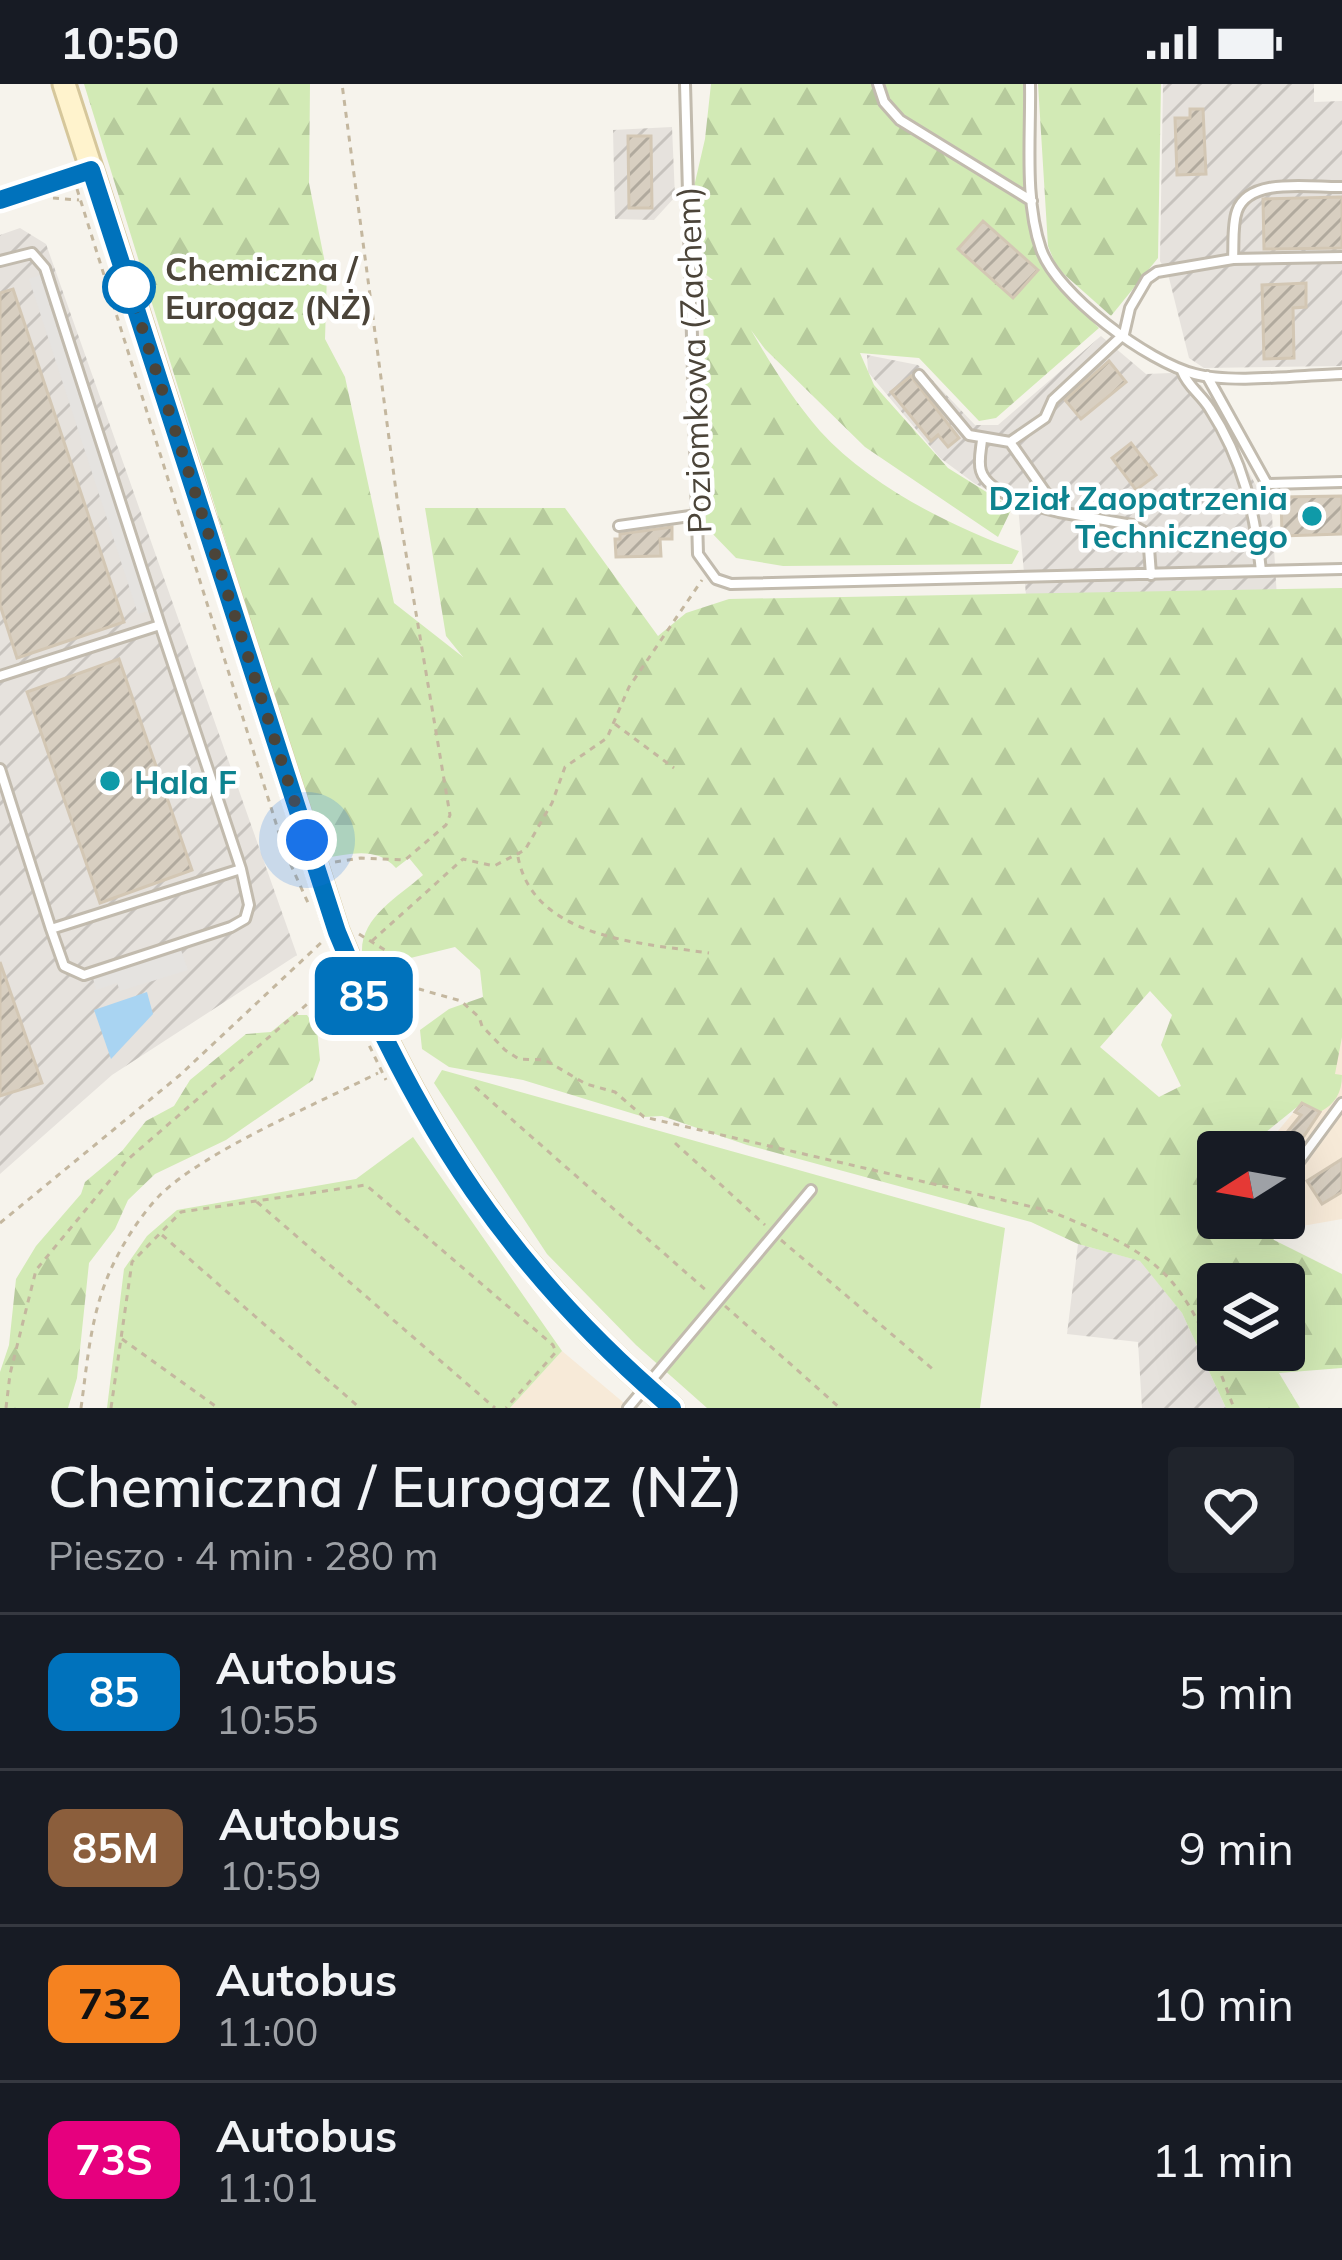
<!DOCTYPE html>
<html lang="pl">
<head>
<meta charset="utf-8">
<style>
  body { margin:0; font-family:Mulish,sans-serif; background:#20242c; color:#f1f3f6; height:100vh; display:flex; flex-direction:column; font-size:45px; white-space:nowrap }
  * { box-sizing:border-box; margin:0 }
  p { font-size:39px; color:#9ea1a6 }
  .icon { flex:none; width:66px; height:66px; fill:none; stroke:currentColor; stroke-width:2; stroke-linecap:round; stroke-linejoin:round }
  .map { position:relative; height:1324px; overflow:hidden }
  .sheet { display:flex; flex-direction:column; background:#171b24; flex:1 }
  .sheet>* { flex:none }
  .badge { padding:0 24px; border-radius:18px; font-size:42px; line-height:78px }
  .needle { width:78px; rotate:259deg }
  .tools { position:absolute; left:1197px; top:1047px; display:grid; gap:24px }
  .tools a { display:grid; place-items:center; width:108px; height:108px; border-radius:12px; background:#171b24; box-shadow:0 12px 48px #0002; font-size:60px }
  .you { position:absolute; width:60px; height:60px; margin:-30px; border:9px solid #fff; border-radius:50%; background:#1a73e8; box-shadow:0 0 0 18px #1a73e833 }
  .map>.badge { position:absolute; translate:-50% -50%; box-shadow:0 0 0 6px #fff }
  .round { display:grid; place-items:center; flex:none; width:126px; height:126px; border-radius:12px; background:#20242c }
  .headline { display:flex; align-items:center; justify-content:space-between; height:204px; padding:0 48px }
  h1 { font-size:57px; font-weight:600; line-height:90px }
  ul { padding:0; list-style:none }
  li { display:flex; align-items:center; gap:36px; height:156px; padding:0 48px; border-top:3px solid #363941 }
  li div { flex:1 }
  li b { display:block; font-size:45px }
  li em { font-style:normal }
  li .badge { min-width:132px; font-weight:700; text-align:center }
  .status { display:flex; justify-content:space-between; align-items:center; height:84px; padding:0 60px; background:#171b24; direction:ltr }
  .status svg { height:33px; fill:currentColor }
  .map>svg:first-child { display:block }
  .commercial { fill:#f7ead8 }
  .industrial { fill:url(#industrial-furrows) }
  .green { fill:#d2eab5 }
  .forest { fill:url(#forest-firs); fill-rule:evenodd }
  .parking { fill:#e5e3e0 }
  .water { fill:#a9d4f2 }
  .building { fill:url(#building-hatch); stroke:#d3c7b4; stroke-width:3 }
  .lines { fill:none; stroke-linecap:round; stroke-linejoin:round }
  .lane-casing { stroke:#c2bbae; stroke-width:14 }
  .street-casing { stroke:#c2bbae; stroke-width:21 }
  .secondary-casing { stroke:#d6c79b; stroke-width:27 }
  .path { stroke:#c4b79f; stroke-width:3; stroke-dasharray:6 6; stroke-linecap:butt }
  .lane { stroke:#fff; stroke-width:8 }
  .street { stroke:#fff; stroke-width:15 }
  .secondary { stroke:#fff3cd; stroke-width:21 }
  .line-casing { stroke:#fff; stroke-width:27 }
  .line { stroke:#0072bc; stroke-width:18 }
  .walk { stroke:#4b4439; stroke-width:12; stroke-dasharray:0 21.6 }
  .stop-dot { fill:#fff; stroke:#0072bc; stroke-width:6 }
  .culture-dot { fill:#0f9aa8; stroke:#fff; stroke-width:4.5 }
  .labels { text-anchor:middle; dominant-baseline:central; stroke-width:9; stroke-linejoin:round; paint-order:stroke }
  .stop-label { font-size:33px; font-weight:bold; fill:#4b4439; stroke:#fff; text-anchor:start }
  .street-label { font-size:33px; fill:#4b4439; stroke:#fff }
  .culture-label { font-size:33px; font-weight:bold; fill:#0d838f; stroke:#fff; text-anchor:end }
</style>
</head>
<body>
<div class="status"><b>10:50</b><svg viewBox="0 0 49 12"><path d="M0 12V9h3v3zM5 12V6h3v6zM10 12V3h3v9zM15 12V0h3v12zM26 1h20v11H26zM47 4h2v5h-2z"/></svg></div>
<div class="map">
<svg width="1342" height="1324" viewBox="0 0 1342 1324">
  <defs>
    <pattern id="industrial-furrows" width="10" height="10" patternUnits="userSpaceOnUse" patternTransform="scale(3)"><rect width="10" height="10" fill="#e6e2dd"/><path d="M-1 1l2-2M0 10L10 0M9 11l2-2" fill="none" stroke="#c7c3be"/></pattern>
    <pattern id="forest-firs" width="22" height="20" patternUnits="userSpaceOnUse" patternTransform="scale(3)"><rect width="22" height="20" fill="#d2eab5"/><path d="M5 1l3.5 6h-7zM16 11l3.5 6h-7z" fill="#b6ca9c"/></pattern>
    <pattern id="building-hatch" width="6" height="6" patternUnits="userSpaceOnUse" patternTransform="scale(3)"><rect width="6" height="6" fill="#d8cfc1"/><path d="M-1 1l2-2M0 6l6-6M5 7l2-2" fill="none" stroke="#b1aa9e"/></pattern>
  </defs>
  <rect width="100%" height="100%" fill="#f6f3ec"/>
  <path class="commercial" d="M1342 942V1135L1274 1147 1266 1134H1284V1068H1260L1315 1003Z
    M562 1267 630 1324H510Z"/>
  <path class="industrial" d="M1163 0H1314V18L1342 17V282L1204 284 1189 274 1169 194 1160 177Z
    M672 43 675 113 654 136 615 135 613 46Z
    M20 144 46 160 297 871 112 991 0 1090V151Z
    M1101 252 1146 290 1171 289 1202 302 1272 431 1277 514 1026 511 1018 422 974 399 940 374 868 288 867 271 918 281 975 341H998Z
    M1078 1160 1141 1177 1182 1229 1226 1324H1142L1138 1258 1067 1250Z"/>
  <path class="green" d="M442 986 1005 1144 980 1324H707L636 1261 547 1170 434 999Z
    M413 1053 562 1267 510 1324H107L124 1185 147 1152 177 1126 356 1095Z"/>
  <path class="forest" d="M84 0H310L309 99 327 189 325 255 345 293 394 519 463 573 446 552 425 424H565L658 552 686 529 729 515 1342 504V953L1335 990 1342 991C1342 1009 1335 1020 1320 1028L1302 1019 1256 1056 1234 1051 1232 1068H1218V1134H1259L1274 1156 1342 1190V1284L1279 1289 1300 1324H1226L1182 1229 1140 1177 1078 1160 1031 1138 747 1061 662 1032 644 1033 523 996 449 983 422 965 420 946 449 925 483 913 480 886 455 863 370 884 363 877C355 836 396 815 423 791L409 774 396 784C376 762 351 770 324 774ZM1150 907 1172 931 1161 961 1181 1002 1159 1013 1100 963ZM1218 1200H1284V1266H1218Z
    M711 0H1024L1035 167 1062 207 1099 244 996 334 979 337 919 274 860 269 874 301 948 384 1012 424 998 453 865 363 765 265 751 246C771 281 793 316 820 347 870 402 950 442 1019 467L1012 480 783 482 736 474 706 443 703 210 707 196H713L696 183 693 107 705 55Z
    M1038 0H1161L1158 174 1111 232 1057 184 1048 162Z
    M292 931H307L317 945 320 976 313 996 226 1056 155 1090 128 1116 115 1145 89 1179 77 1294 68 1324H0V1288L9 1261 16 1195 36 1162 81 1110 85 1098 122 1067 146 1037 174 1022 190 996 246 950 271 948Z"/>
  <path class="parking" d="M40 191 149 527 138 530 29 195Z
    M181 866 188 886 120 907 117 899 96 906 93 894Z"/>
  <path class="water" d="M147 908 153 930 111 975 94 926Z"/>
  <path class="building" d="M1190 25H1203L1206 90 1177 91 1175 34H1190Z
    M628 52H651L652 124H629Z
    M1342 113V164L1264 165 1263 115Z
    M983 137 1038 186 1013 214 958 165Z
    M1306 199V223L1293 224 1294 274 1264 275 1262 201Z
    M13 205 124 538 17 574 0 521V209Z
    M1109 277 1126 298 1081 335 1065 316Z
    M911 292 959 354 948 363 938 351 931 357 891 308Z
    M1131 359 1156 391 1136 406 1112 374Z
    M1342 412V450L1282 452 1281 413Z
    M672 443V455H660L661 472 616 473 615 455H620V450Z
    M119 575 192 786 100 819 27 608Z
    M0 878 42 999 0 1012Z
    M1302 1019 1320 1028 1284 1082V1068H1271L1301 1031 1295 1028Z
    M1342 1075V1108L1322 1120 1307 1097Z"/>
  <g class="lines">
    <defs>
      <path id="lane" d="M685 0 698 470 716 495 731 500 1342 485
        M878 0 884 18 900 36 1032 117
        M1030 0C1031 52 1024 116 1041 165 1057 211 1148 278 1195 290 1231 300 1302 291 1342 290
        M1233 175C1234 160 1232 141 1237 127 1249 92 1313 104 1342 103
        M0 177 32 169 45 184 160 541 0 592
        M1182 287C1188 303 1201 310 1210 325 1243 376 1255 428 1261 487
        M919 291 969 351 1010 358 1045 334 1053 316 1124 250 1130 224 1147 195 1157 188 1233 175 1342 173
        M1207 292 1267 400 1342 398
        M982 356C981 366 978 378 981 387 988 410 1038 423 1059 428
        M1010 358 1059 428 1132 441 1148 450 1151 491
        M619 442 697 431
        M0 685 51 845 241 785 160 541
        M51 845 64 882 84 891 231 843 245 835 249 821 241 785
        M1284 1098 1342 1019
        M628 1324 811 1106"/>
      <path id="street" d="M0 116 91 86"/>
      <path id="secondary" d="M64 0 337 847C418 1043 510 1186 672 1324"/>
    </defs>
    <use href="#lane" class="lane-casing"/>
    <use href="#street" class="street-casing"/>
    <use href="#secondary" class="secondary-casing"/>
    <path class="path" d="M77 105 285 768 309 821
      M53 114 79 116
      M615 640 674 684
      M518 773C534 855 641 859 709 869
      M335 778 361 774 405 776 446 741 450 731 398 422 342 0
      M359 850 409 881 419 905 461 917 479 933 482 942 505 966 519 975 545 976 586 1000 615 1008 644 1033 1050 1127C1092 1145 1142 1162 1172 1198 1201 1232 1218 1283 1234 1324
      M372 857 463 775 494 782 525 766 552 719 565 683 607 654 629 603 702 496
      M338 897 386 996
      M475 1003 708 1208
      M675 1059 765 1141
      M257 1118 495 1324
      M0 1139 180 991 324 856
      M162 1151 360 1324
      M781 1156 935 1287
      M725 1222 840 1324
      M122 1255 218 1324
      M6 1324 10 1290 36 1186 126 1077 336 895
      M81 1324C87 1281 90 1238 106 1197 117 1168 138 1134 160 1111 208 1065 317 1020 378 989
      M111 1324 132 1178 181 1128 366 1101 553 1261 556 1268 506 1324"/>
    <use href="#lane" class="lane"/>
    <use href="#street" class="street"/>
    <use href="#secondary" class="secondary"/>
  </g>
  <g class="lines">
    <defs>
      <path id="line" d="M0 116 91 86 337 848C418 1044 509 1185 672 1324"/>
    </defs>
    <use href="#line" class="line-casing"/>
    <use href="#line" class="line"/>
    <path class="walk" d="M129 203 307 756"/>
  </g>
  <circle class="stop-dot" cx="129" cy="203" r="24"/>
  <g class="culture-dot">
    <circle cx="1312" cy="432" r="12"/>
    <circle cx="110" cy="697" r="12"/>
  </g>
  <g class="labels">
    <g class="stop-label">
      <text x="165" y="184">Chemiczna /<tspan x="165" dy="38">Eurogaz (NŻ)</tspan></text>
    </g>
    <g class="street-label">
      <text transform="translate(693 276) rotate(-92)">Poziomkowa (Zachem)</text>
    </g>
    <g class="culture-label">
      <text x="1288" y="413">Dział Zaopatrzenia<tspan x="1288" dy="38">Technicznego</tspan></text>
      <text x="134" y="697" text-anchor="start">Hala F</text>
    </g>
  </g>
</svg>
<div class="tools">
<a><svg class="needle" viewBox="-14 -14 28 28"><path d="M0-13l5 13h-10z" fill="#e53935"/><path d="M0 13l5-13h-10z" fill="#9ea1a6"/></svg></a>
<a><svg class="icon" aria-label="layers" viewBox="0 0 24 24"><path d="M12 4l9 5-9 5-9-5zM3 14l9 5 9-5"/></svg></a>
</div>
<div class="you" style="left:307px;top:756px"></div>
<b class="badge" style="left:364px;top:912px;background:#0072bc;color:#fff">85</b>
</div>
<section class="sheet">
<div class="headline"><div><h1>Chemiczna / Eurogaz (NŻ)</h1><p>Pieszo · 4 min · 280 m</p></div><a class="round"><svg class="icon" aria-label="heart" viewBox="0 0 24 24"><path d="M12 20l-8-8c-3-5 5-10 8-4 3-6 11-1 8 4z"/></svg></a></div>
<ul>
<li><span class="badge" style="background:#0072bc;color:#fff">85</span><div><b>Autobus</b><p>10:55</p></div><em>5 min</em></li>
<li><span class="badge" style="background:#8b5e3c;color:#fff">85M</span><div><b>Autobus</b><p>10:59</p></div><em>9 min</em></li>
<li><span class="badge" style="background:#f58220;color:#111">73z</span><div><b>Autobus</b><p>11:00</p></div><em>10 min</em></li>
<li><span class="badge" style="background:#e6007e;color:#fff">73S</span><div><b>Autobus</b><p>11:01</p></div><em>11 min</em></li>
</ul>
</section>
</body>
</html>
